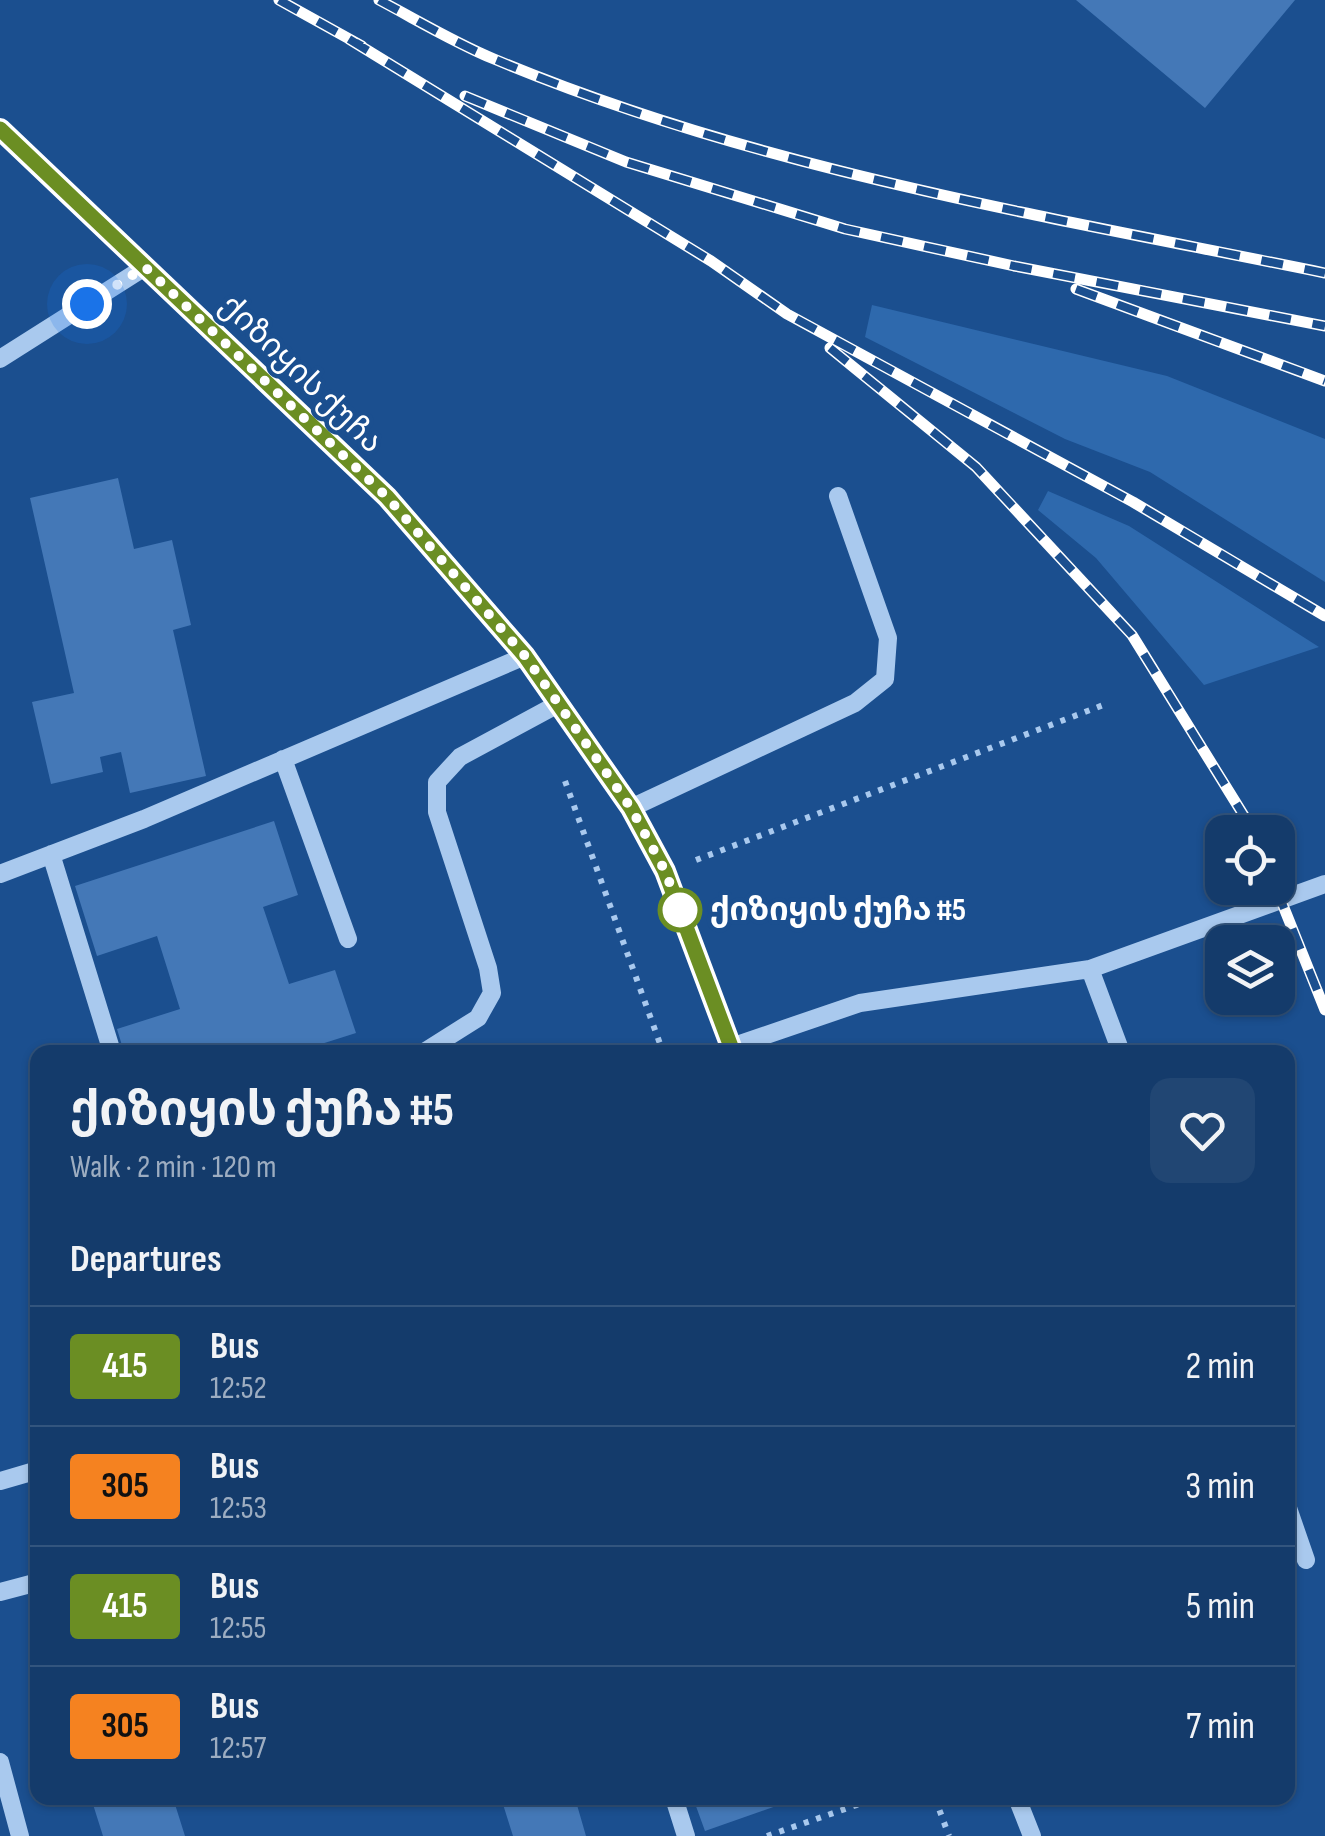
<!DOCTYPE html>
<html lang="en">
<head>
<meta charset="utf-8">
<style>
  body { margin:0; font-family:"Sofia Sans Condensed","Noto Sans Georgian",sans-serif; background:#214673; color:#f1f3f6; height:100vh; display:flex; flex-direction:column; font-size:38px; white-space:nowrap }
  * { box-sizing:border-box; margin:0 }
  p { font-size:32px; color:#9dadc1 }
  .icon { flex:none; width:55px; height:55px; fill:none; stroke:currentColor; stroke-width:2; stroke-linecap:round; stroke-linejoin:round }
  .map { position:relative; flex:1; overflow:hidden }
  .side { position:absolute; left:30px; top:1045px; width:1265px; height:760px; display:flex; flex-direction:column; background:#143b6b; border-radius:20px; box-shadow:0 2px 8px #0004,0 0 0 2px #33557e }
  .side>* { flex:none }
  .badge { padding:0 20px; border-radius:8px; font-size:35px; line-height:65px }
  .controls { position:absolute; left:1205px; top:815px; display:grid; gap:20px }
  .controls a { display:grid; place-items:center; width:90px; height:90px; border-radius:20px; background:#143b6b; box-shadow:0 2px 8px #0004,0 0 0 2px #33557e; font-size:50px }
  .you { position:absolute; width:50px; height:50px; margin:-25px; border:8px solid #fff; border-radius:50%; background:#1a73e8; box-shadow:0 0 0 15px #1a73e833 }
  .map>.badge { position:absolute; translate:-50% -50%; box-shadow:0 0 0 5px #fff }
  h2 { padding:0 40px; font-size:38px; line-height:90px }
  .round { display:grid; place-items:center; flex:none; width:105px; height:105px; border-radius:20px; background:#214673 }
  .summary { display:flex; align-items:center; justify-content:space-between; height:170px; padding:0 40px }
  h1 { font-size:48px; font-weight:700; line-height:75px }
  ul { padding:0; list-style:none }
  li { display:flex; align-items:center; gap:30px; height:120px; padding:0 40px; border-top:2px solid #33557e }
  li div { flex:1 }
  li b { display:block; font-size:38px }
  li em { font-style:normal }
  li .badge { min-width:110px; font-weight:700; text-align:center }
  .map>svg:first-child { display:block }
  .green { fill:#2e69ad }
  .building { fill:#4478b7 }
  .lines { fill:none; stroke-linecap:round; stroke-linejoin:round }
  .path { stroke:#a9c9ee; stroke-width:6; stroke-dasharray:5 8; stroke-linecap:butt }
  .minor { stroke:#a9c9ee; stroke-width:18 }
  .rail-casing { stroke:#fff; stroke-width:11 }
  .rail { stroke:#1b4f8f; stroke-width:8; stroke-dasharray:22; stroke-linecap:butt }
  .line-casing { stroke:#fff; stroke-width:22 }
  .line { stroke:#6b8e23; stroke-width:15 }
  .walk { stroke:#fff; stroke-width:10; stroke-dasharray:0 18 }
  .stop-dot { fill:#fff; stroke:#6b8e23; stroke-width:5 }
  .labels { text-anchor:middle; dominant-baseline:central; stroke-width:9; stroke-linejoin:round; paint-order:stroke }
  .street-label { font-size:32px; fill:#fff; stroke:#1b4f8f }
  .stop-label { font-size:32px; font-weight:bold; fill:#fff; stroke:#1b4f8f; text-anchor:start }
</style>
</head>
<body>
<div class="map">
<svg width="1325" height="1836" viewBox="0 0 1325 1836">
  <rect width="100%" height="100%" fill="#1b4f8f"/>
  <path class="green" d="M872 305 1167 376 1325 439V582L1150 472 1065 439 865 337Z
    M1048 491 1129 526 1319 647 1204 685 1096 558 1038 510Z"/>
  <path class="building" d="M1076 0H1295L1205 108Z
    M118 478 134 549 172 540 191 625 173 630 206 776 130 793 121 752 100 757 103 772 51 784 32 702 74 693 30 498Z
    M274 821 298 895 263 907 289 984 335 970 356 1033 296 1052H124L117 1029 180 1009 157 936 97 956 75 886Z
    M91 1798H173L185 1836H103Z
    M501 1798H575L586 1836H513Z
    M693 1798H799L705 1831Z"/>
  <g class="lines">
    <path class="path" d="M565 781 663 1052
      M696 860 1106 704
      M935 1798 949 1836
      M767 1836 877 1798"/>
    <path class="minor" d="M0 129 387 497 525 656 631 808 665 871 733 1052
      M0 359 145 267
      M283 759 348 939
      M631 808 855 703 885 679 888 638 838 496
      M51 854 112 1052
      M0 874 144 819 525 656
      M731 1047 860 1003 1090 969
      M424 1052 478 1018 492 993 488 968 437 812V782L460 757 558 704
      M1121 1052 1090 969 1325 884
      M0 1481 38 1470
      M1288 1508 1306 1560
      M0 1592 38 1582
      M0 1762 20 1836
      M674 1798 686 1836
      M1017 1798 1032 1836"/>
    <defs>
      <path id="rail" d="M279 0 362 46
        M379 0C417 20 455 43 494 59 759 170 1045 216 1325 273
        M349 39 711 261 787 314 1133 502 1325 616
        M465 96 626 162 845 229 1014 266 1325 326
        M1076 289 1325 381
        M830 348 976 467 1132 635 1254 832
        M1276 888 1325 1010"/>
    </defs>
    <use href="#rail" class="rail-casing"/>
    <use href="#rail" class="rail"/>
  </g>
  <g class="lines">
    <defs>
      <path id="line" d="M0 129 387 497 525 656 631 808 665 871 733 1052"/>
    </defs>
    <use href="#line" class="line-casing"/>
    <use href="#line" class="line"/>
    <path class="walk" d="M87 304 145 267 387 497 525 656 631 808 665 871 680 910"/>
  </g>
  <circle class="stop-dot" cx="680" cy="910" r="20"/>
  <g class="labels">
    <g class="street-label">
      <text transform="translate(301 374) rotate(44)">ქიზიყის ქუჩა</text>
    </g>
    <g class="stop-label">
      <text x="710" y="910">ქიზიყის ქუჩა #5</text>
    </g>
  </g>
</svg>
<div class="controls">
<a><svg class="icon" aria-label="locate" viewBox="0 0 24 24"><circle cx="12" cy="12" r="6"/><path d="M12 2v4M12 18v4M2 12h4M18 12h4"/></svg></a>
<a><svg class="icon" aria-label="layers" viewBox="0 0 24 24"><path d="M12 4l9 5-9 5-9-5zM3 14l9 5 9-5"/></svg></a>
</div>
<div class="you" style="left:87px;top:304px"></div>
<section class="side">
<div class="summary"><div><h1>ქიზიყის ქუჩა #5</h1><p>Walk · 2 min · 120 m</p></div><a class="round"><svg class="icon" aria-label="heart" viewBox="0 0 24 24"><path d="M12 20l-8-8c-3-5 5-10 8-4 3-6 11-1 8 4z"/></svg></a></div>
<h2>Departures</h2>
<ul>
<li><span class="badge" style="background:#6b8e23;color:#fff">415</span><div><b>Bus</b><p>12:52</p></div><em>2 min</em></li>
<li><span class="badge" style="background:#f58220;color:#111">305</span><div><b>Bus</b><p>12:53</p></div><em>3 min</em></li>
<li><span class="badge" style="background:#6b8e23;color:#fff">415</span><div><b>Bus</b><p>12:55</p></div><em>5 min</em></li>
<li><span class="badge" style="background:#f58220;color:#111">305</span><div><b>Bus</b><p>12:57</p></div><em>7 min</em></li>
</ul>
</section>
</div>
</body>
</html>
